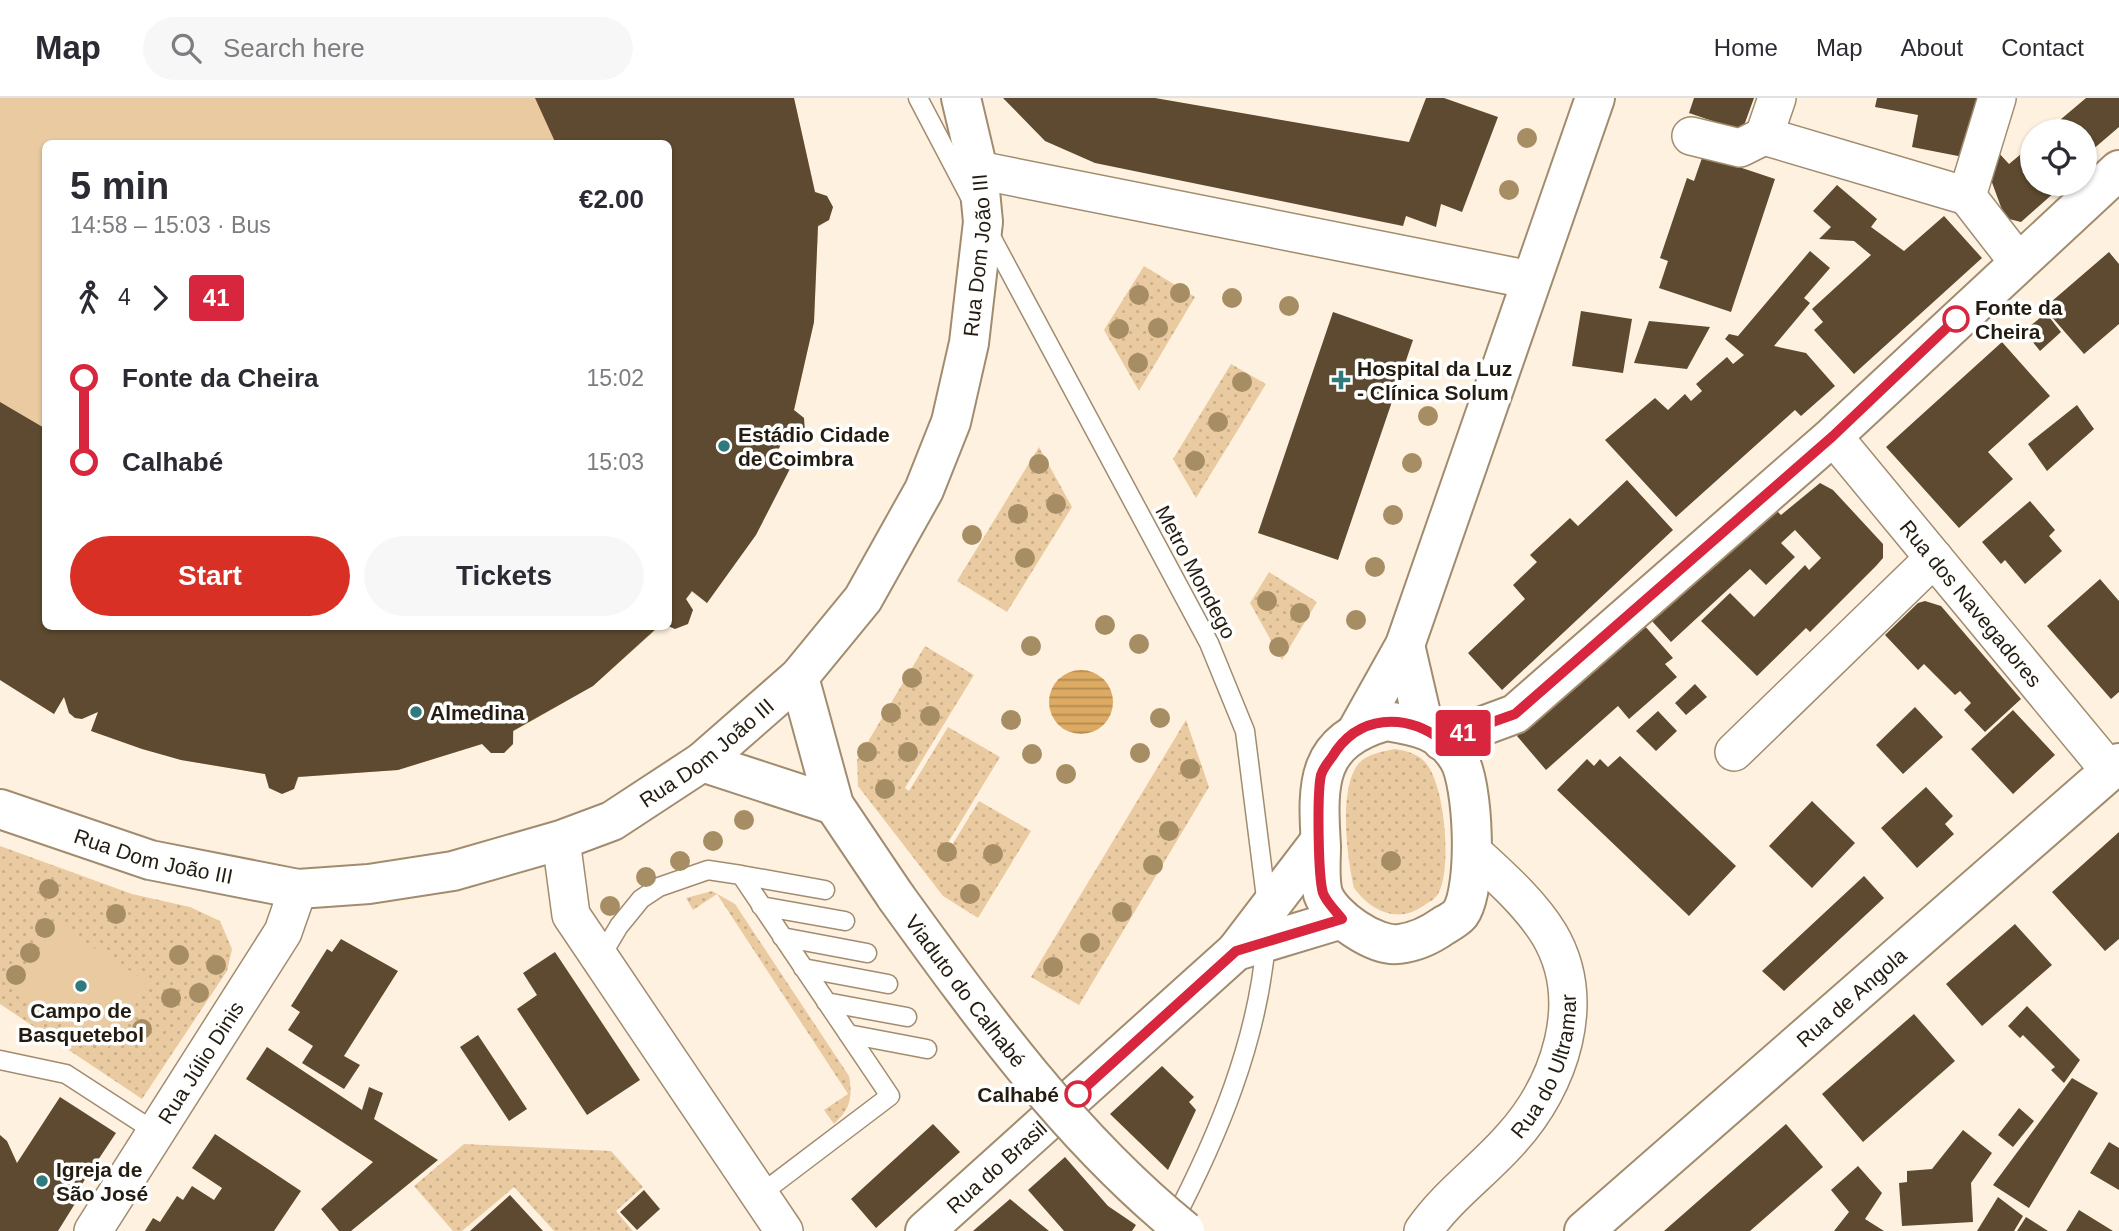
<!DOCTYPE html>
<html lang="en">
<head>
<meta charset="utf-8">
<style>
  body { margin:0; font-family:Helvetica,sans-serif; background:#f7f7f7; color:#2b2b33; height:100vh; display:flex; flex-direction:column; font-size:26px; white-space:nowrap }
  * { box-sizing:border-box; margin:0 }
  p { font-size:23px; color:#7c7c81 }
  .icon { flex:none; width:38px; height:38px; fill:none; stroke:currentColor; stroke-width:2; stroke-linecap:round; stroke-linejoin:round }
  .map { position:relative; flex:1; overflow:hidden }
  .side { position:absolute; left:42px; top:42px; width:630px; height:490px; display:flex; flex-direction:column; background:#fff; border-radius:10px; box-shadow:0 2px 5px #0004 }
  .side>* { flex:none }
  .badge { padding:0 14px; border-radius:5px; font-size:24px; line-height:46px }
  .buttons { position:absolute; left:2020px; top:21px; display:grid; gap:14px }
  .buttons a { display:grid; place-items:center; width:77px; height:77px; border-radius:50%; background:#fff; box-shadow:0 2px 5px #0004; font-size:35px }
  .map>.badge { position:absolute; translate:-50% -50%; box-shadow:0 0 0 4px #fff }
  .legs { display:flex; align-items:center; gap:10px; height:77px; padding:0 28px; font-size:23px }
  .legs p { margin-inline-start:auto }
  .headline { display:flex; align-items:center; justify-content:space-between; height:119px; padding:0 28px }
  h1 { font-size:38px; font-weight:800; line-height:52px }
  .action { display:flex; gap:14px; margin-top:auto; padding:14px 28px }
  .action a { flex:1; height:80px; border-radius:42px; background:#d93025; color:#fff; font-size:28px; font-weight:800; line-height:80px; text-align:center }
  .action a+a { background:#f7f7f7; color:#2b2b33 }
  ul { padding:0 28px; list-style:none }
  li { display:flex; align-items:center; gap:24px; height:84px; font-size:26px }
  li i { display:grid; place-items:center; width:10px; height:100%; margin:0 9px; background:currentColor }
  li i::after { content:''; width:18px; height:18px; margin:-9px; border:5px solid; border-radius:50%; background:#fff }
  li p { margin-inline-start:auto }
  li:first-child i { background:linear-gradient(#0000 50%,currentColor 0) }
  li:last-child i { background:linear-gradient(currentColor 50%,#0000 0) }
  header { display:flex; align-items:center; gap:42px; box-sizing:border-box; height:98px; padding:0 35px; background:#fff; border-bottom:2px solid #e1e1e2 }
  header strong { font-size:33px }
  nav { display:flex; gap:38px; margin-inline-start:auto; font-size:24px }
  .search { width:490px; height:63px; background:#f7f7f7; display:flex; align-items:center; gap:18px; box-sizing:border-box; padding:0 24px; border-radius:38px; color:#7c7c81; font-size:26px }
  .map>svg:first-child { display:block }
  .green { fill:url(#green-dots) }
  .pitch { fill:#eacba1 }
  .water { fill:url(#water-rules) }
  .building { fill:#5d4a30 }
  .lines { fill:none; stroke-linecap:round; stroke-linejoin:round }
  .lane-casing { stroke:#a18c70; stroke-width:21 }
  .street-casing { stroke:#a18c70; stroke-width:40 }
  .secondary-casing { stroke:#a18c70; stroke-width:42 }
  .lane { stroke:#fff; stroke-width:18 }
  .street { stroke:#fff; stroke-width:37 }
  .secondary { stroke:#fff; stroke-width:38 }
  .secondary-bridge-casing { stroke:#a18c70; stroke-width:42; stroke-linecap:butt }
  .secondary-bridge { stroke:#fff; stroke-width:38 }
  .tree { fill:#a68d64 }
  .line-1-casing { stroke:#fff; stroke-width:16 }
  .line-1 { stroke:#d7263d; stroke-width:10 }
  .stop-1-dot { fill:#fff; stroke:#d7263d; stroke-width:3.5 }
  .poi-dot { fill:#30797d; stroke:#fff; stroke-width:2.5 }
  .labels { text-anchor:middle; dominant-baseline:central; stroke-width:7; stroke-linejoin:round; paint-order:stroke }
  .street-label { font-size:21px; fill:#241c11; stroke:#fff }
  .stop-label { font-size:21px; font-weight:bold; fill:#241c11; stroke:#fff; text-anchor:start }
  .poi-label { font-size:21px; font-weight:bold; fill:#241c11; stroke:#fff; text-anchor:start }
</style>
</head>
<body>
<header>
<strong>Map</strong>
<div class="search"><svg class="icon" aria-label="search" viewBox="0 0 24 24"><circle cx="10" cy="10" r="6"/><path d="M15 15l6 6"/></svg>Search here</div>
<nav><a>Home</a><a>Map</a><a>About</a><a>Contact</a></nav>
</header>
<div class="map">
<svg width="2119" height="1133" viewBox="0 0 2119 1133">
  <defs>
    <pattern id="green-dots" width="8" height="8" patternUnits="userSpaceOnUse" patternTransform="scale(1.75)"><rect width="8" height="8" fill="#eacba1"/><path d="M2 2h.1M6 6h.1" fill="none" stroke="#c9ae8a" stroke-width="1.8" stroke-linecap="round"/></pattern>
    <pattern id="water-rules" width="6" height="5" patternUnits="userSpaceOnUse" patternTransform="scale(1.75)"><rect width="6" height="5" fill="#dcaa62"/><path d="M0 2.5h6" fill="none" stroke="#b28a4f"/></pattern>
  </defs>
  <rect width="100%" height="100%" fill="#fff1df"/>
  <path class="green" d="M1144 168 1195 199 1139 293 1104 232Z
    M1231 266 1266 286 1196 400 1173 361Z
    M1039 349 1072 409 1007 514 957 483Z
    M1269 474 1317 504 1282 562 1250 505Z
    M925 548 974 577 905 690 909 693 948 629 1000 659 946 748 949 752 979 703 1031 733 978 820 943 798 858 688 857 662Z
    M1186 622 1209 689 1079 907 1031 879Z
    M1395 651C1406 653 1416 655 1424 663 1445 683 1452 769 1439 794 1436 801 1429 804 1423 808 1398 826 1371 813 1354 790 1347 760 1338 690 1359 665 1369 655 1382 654 1395 651Z
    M0 748 132 796 190 809 220 823 232 851 227 873 142 1001 0 906Z
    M712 793 735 806 849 978C853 1000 850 1011 834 1026L824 1012 848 996 717 796 693 812 686 800Z
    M464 1046 611 1053 643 1089 616 1113 633 1133H554L514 1089 462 1133H453L414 1088Z"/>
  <path class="pitch" d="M0 0H794L815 94 827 98 833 109 829 122 818 129 814 224 794 312 804 320 795 344 782 343 778 353 756 436 707 505 692 494 686 501 693 512 675 531 668 46H46V528L659 529 593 588 514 633 513 646 504 655 482 646 398 672 299 679 294 691 282 696 269 690 265 676 181 662 91 633 98 614C74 620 74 627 64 599L54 616 0 582Z
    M56 825 149 885 107 951 14 891Z"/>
  <path class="water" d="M1049 604a32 32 0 1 1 64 0a32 32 0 1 1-64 0Z"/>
  <path class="building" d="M535 0H794L815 94 827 98 833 109 829 122 818 128 814 224 794 312 804 320 805 334 795 344 782 343 778 353 795 361 756 437 707 505 692 493 686 501 693 512 688 526 675 531 668 528V46H556Z
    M1003 0H1155L1409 44 1426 0H1444L1498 19 1462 114 1441 106 1436 129 1406 118 1403 128 1095 65 1045 43Z
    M1694 0H1754L1742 33 1689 15Z
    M1877 0H1981L1971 48 1958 58 1912 49 1918 17 1875 9Z
    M2086 0H2119V29L2084 59V33H2047Z
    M2032 47V86H2064L2021 124 2005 120 1990 79 1997 53 2009 66Z
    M1703 57 1775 81 1731 214 1659 190 1668 163 1660 160 1687 80 1694 83Z
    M1837 87 1877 121 1871 129 1904 153 1944 118 1982 160 1854 276 1814 232 1823 224 1812 211 1871 157 1854 143 1819 141 1831 129 1813 113Z
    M1810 153 1830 170 1804 200 1810 205 1774 248 1806 255 1835 288 1801 318 1795 312 1676 419 1605 342 1655 300 1668 312 1685 296 1691 303 1702 293 1696 286 1727 259 1733 266 1744 257 1725 241 1729 236 1738 238Z
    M2109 154 2119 166V226L2084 256 2044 210Z
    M1581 213 1632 221 1623 275 1572 268Z
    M1333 214 1413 242 1338 462 1258 435Z
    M2046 215 2061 234 2040 253 2024 233Z
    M1649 223 1710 229 1687 271 1634 265Z
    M2002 244 2050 298 1988 354 2013 381 1959 430 1886 349Z
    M0 304 46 331V528H659L593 588 513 633V646L504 655H491L482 646 398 672 298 679 294 691 282 696 269 690 265 676 181 662 142 651 91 633 98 614 82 621 75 620 69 615 64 599 54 616 0 582Z
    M2077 307 2094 331 2047 373 2028 346Z
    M1627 382 1673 432 1502 592 1468 555 1525 501 1513 487 1537 464 1530 457 1570 420 1578 428Z
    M1820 385 1833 392 1883 446V460L1876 468 1810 534 1806 530 1757 578 1701 523 1730 495 1754 519 1805 467 1809 472 1821 460 1795 432 1781 445 1795 459 1766 487 1750 471 1671 544 1651 522 1772 408 1781 417Z
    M2030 403 2055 432 2049 438 2062 453 2025 486 2005 462 2001 466 1982 444Z
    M2100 481 2119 503V594L2111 601 2047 528Z
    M1925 503 1941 508 2021 601 1985 634 1964 612 1971 605 1960 593 1955 597 1924 566 1918 572 1885 537 1918 505Z
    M1644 527 1673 560 1665 566 1677 579 1629 621 1618 608 1546 672 1517 638Z
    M1695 586 1707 599 1686 617 1675 605Z
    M1915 609 1943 639 1903 676 1876 647Z
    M2013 612 2055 657 2013 696 1971 651Z
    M1658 613 1677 633 1656 653 1636 633Z
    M1620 658 1736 768 1689 818 1557 692 1587 661 1594 668 1600 661 1608 669Z
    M1926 689 1953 718 1945 726 1954 736 1917 770 1881 730Z
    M1812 703 1855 745 1812 790 1769 748Z
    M2119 734V841L2105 853 2052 794Z
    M1864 778 1884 800 1784 893 1762 873Z
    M2015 826 2052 867 1982 928 1946 886Z
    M341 841 398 873 344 958 360 967 344 991 302 965 313 948 288 932 300 914 291 908 327 851 332 854Z
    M555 854 640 982 587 1017 517 911 537 897 523 875Z
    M2027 908 2080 962 2064 985 2051 972 2055 969 2023 937 2020 940 2008 928Z
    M1914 916 1955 963 1863 1044 1822 996Z
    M478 937 527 1011 509 1023 460 949Z
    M267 949 362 1012 369 989 383 995 374 1021 438 1062 351 1133H339L321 1111 373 1064 246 981Z
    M1162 968 1194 999 1189 1004 1196 1012 1168 1072 1110 1016Z
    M2072 980 2098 995 2029 1110 1993 1087Z
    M60 999 116 1035 72 1101 76 1104 58 1133H0V1037L7 1043 17 1065Z
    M2019 1010 2034 1023 2013 1049 1998 1037Z
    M933 1026 960 1054 876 1130 851 1101Z
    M1786 1026 1823 1069 1750 1133H1664Z
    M1963 1032 1992 1055 1971 1085 1973 1124 1902 1128 1899 1085 1907 1084V1073L1932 1071Z
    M215 1036 301 1093 274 1133H145L153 1120 160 1124 177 1098 183 1102 192 1088 214 1102 222 1090 192 1070Z
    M2109 1044 2119 1050V1092L2090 1075Z
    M1065 1059 1108 1108 1136 1127 1132 1133H1064L1028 1092Z
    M1858 1068 1882 1095 1865 1121 1884 1133H1834L1849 1114 1831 1092Z
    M644 1092 660 1111 637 1132 620 1114Z
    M510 1097 543 1133H470Z
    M1998 1099 2023 1118 2014 1133H1977Z
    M1010 1101 1049 1133H973Z
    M2079 1112 2113 1133H2066Z
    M2026 1119 2048 1133H2017Z"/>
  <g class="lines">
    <defs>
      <path id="lane" d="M918 0 970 99
        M988 133 1209 545 1245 633 1267 808
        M741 777 825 792
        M761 808 845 823
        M782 839 867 855
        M600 860 619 828 641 801 659 789 708 772 741 777 890 998 758 1098
        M803 870 888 886
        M826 904 907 919
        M848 936 927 951
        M0 962 66 976 157 1035
        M1172 1126C1218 1038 1258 943 1266 843"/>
      <g id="street">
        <path d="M1777 0 1764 38 1967 98"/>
        <path d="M1997 0 1967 98 2019 165"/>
        <path d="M1691 38 1740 50 1764 38"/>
        <path d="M978 72 1531 182"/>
        <path id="s1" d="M1833 338 2110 673"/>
        <path d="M1734 654 1934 460"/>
        <path d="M561 742 571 817 784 1133"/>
        <path id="s2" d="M93 1133 283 834 298 791"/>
        <path id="s3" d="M1423 1133C1448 1097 1483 1073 1511 1041 1560 987 1589 903 1549 836 1530 805 1499 778 1473 754"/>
      </g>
      <g id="secondary">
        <path d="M1405 547 1424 629"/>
        <path d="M799 579 834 707 896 799"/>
        <path d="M1386 623C1416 628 1440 631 1458 660 1474 685 1478 791 1460 816 1456 821 1448 825 1443 828 1429 838 1416 844 1399 846 1375 849 1331 819 1323 796 1319 782 1321 762 1321 748 1317 684 1316 643 1386 623Z"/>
        <path d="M1358 631 1405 547 1595 0"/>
        <path d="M1442 643 1515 616 1833 338 2119 72"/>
        <path d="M702 664 834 707"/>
        <path id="s4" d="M0 711 150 762 298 791 369 786 453 773 561 742 612 723 702 664 799 579 863 501 924 392 951 324 969 245 983 124 978 72 961 0"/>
        <path d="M1236 853 1320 743"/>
        <path id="s5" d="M925 1133 1236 853 1342 821"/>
        <path id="s6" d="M1584 1133 2119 665"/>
      </g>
    </defs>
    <use href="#lane" class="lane-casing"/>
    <use href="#street" class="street-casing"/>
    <use href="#secondary" class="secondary-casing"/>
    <use href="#lane" class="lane"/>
    <use href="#street" class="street"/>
    <use href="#secondary" class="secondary"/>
    <defs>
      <g id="secondary-bridge">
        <path id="s7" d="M896 799C982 918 1070 1040 1185 1133"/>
      </g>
    </defs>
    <use href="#secondary-bridge" class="secondary-bridge-casing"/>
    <use href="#secondary-bridge" class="secondary-bridge"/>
  </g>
  <g class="tree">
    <circle cx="1527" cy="40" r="10"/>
    <circle cx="1509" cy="92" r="10"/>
    <circle cx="1180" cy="195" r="10"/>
    <circle cx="1139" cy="197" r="10"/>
    <circle cx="1232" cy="200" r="10"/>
    <circle cx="1289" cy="208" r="10"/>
    <circle cx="1158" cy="230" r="10"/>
    <circle cx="1119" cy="231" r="10"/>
    <circle cx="1138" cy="265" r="10"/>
    <circle cx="1242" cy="284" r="10"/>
    <circle cx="1428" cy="318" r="10"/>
    <circle cx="1218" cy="324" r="10"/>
    <circle cx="1195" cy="363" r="10"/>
    <circle cx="1412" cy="365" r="10"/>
    <circle cx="1039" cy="366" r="10"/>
    <circle cx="1056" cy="406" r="10"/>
    <circle cx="1018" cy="416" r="10"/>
    <circle cx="1393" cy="417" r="10"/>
    <circle cx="972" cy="437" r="10"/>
    <circle cx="1025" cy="460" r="10"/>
    <circle cx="1375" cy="469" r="10"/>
    <circle cx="1267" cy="503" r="10"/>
    <circle cx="1300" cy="515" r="10"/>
    <circle cx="1356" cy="522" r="10"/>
    <circle cx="1105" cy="527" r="10"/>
    <circle cx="1139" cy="546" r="10"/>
    <circle cx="1031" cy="548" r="10"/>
    <circle cx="1279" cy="549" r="10"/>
    <circle cx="912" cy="580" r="10"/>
    <circle cx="891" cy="615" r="10"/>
    <circle cx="930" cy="618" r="10"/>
    <circle cx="1160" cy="620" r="10"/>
    <circle cx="1011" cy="622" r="10"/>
    <circle cx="867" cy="654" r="10"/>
    <circle cx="908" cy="654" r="10"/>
    <circle cx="1140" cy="655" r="10"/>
    <circle cx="1032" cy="656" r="10"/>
    <circle cx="1190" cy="671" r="10"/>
    <circle cx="1066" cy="676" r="10"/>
    <circle cx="885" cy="691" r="10"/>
    <circle cx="744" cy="722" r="10"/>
    <circle cx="1169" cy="733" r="10"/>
    <circle cx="713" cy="743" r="10"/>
    <circle cx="947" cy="754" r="10"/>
    <circle cx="993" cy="756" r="10"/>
    <circle cx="680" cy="763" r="10"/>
    <circle cx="1391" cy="763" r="10"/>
    <circle cx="1153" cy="767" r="10"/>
    <circle cx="646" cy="779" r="10"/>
    <circle cx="49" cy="791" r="10"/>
    <circle cx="970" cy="796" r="10"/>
    <circle cx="610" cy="808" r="10"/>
    <circle cx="1122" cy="814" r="10"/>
    <circle cx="116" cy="816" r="10"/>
    <circle cx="45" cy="830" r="10"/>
    <circle cx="1090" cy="845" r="10"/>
    <circle cx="30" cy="855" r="10"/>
    <circle cx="179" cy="857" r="10"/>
    <circle cx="216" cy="867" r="10"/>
    <circle cx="1053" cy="869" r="10"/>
    <circle cx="16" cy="877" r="10"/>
    <circle cx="199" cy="895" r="10"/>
    <circle cx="171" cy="900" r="10"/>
    <circle cx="142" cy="931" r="10"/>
  </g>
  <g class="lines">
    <defs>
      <path id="line-1" d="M1078 996 1236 853 1342 821C1337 814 1326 804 1323 795 1318 778 1317 695 1321 677 1323 671 1328 664 1332 659 1358 616 1405 615 1442 642L1515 616 1833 338 1956 221"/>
    </defs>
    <use href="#line-1" class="line-1-casing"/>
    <use href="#line-1" class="line-1"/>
  </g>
  <g class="stop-1-dot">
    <circle cx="1956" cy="221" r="12"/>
    <circle cx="1078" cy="996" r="12"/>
  </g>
  <g class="poi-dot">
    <path d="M1337.5 271.5h7v7h7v7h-7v7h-7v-7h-7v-7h7z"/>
    <circle cx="724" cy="348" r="7"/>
    <circle cx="416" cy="614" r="7"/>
    <circle cx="81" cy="888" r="7"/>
    <circle cx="42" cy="1083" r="7"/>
  </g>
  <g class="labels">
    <g class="street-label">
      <text stroke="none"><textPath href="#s4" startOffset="1337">Rua Dom João III</textPath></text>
      <text transform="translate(1196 474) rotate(62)">Metro Mondego</text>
      <text stroke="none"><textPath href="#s1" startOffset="217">Rua dos Navegadores</textPath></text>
      <text stroke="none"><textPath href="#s4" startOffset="749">Rua Dom João III</textPath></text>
      <text stroke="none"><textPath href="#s4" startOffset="161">Rua Dom João III</textPath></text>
      <text stroke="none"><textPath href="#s7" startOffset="117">Viaduto do Calhabé</textPath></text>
      <text stroke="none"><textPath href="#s6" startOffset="355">Rua de Angola</textPath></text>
      <text stroke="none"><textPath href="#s2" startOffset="200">Rua Júlio Dinis</textPath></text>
      <text stroke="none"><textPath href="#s3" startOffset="210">Rua do Ultramar</textPath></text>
      <text stroke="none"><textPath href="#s5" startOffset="96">Rua do Brasil</textPath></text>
    </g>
    <g class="stop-label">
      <text x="1975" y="209">Fonte da<tspan x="1975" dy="24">Cheira</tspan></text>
      <text x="1059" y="996" text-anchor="end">Calhabé</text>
    </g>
    <g class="poi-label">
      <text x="1357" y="270">Hospital da Luz<tspan x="1357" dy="24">- Clínica Solum</tspan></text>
      <text x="738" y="336">Estádio Cidade<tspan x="738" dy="24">de Coimbra</tspan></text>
      <text x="430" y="614">Almedina</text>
      <text x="81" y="912" text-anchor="middle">Campo de<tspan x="81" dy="24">Basquetebol</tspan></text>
      <text x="56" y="1071">Igreja de<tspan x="56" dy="24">São José</tspan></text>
    </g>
  </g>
</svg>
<div class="buttons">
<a><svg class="icon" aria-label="locate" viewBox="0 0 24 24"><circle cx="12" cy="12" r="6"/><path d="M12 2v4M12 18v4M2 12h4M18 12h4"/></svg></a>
</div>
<b class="badge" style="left:1463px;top:635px;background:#d7263d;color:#fff">41</b>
<section class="side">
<div class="headline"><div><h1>5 min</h1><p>14:58 – 15:03 · Bus</p></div><b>€2.00</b></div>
<div class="legs"><svg class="icon" aria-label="walk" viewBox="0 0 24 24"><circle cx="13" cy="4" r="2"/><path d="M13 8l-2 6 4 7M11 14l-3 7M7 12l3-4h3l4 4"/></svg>4<svg class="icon" aria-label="forward" viewBox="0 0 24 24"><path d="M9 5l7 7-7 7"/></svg><b class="badge" style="background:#d7263d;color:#fff">41</b></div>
<ul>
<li><i style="color:#d7263d"></i><b>Fonte da Cheira</b><p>15:02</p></li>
<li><i style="color:#d7263d"></i><b>Calhabé</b><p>15:03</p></li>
</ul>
<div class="action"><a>Start</a><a>Tickets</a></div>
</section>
</div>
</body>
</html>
